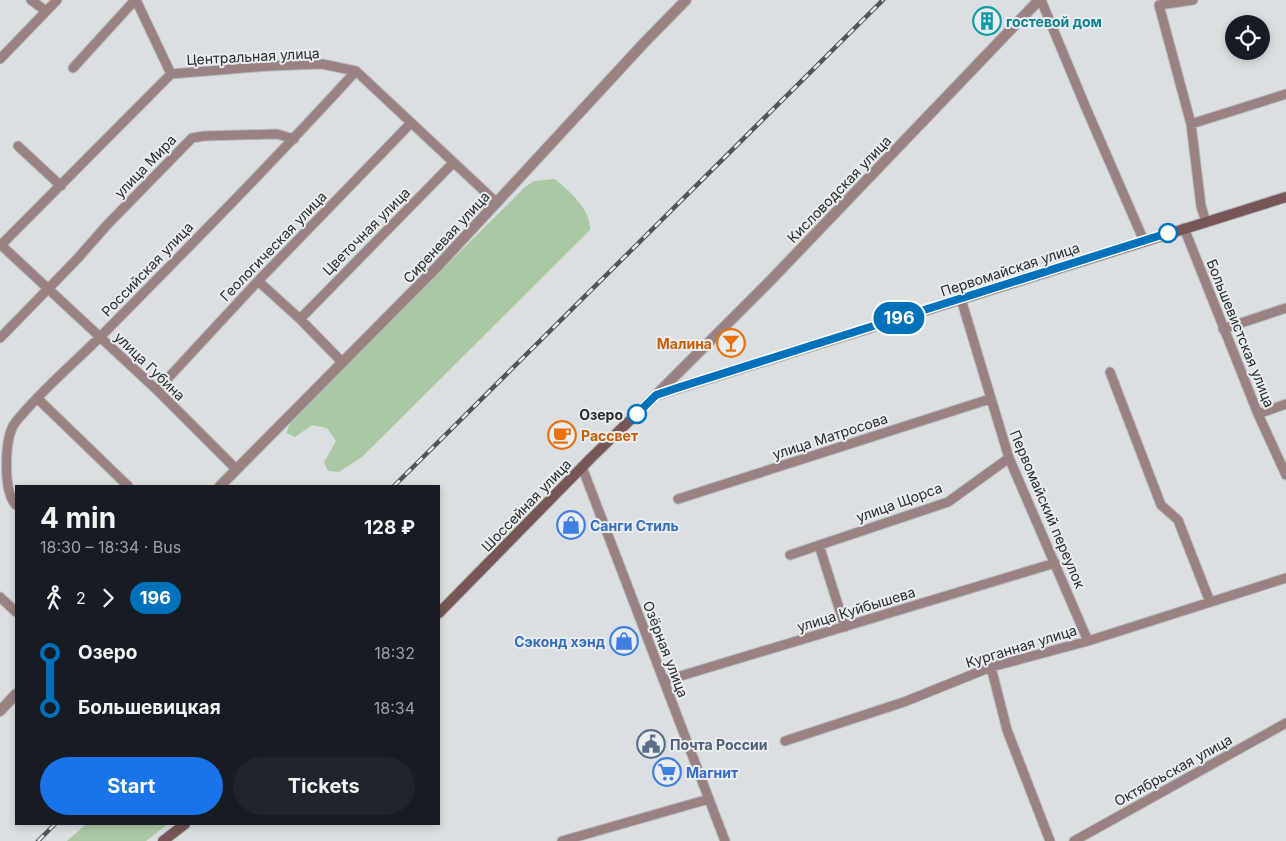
<!DOCTYPE html>
<html lang="en">
<head>
<meta charset="utf-8">
<style>
  body { margin:0; font-family:Inter,sans-serif; background:#20242c; color:#f1f3f6; height:100vh; display:flex; flex-direction:column; font-size:19px; white-space:nowrap }
  * { box-sizing:border-box; margin:0 }
  p { font-size:16px; color:#9ea1a6 }
  .icon { flex:none; width:28px; height:28px; fill:none; stroke:currentColor; stroke-width:2; stroke-linecap:round; stroke-linejoin:round }
  .map { position:relative; flex:1; overflow:hidden }
  .side { position:absolute; left:15px; top:485px; width:425px; height:340px; display:flex; flex-direction:column; background:#171b24; border-radius:0px; box-shadow:0 2px 8px #0003 }
  .side>* { flex:none }
  .badge { padding:0 10px; border-radius:16px; font-size:18px; line-height:32px }
  .fabs { position:absolute; left:1225px; top:15px; display:grid; gap:10px }
  .fabs a { display:grid; place-items:center; width:45px; height:45px; border-radius:50%; background:#171b24; box-shadow:0 2px 8px #0003; font-size:25px }
  .map>.badge { position:absolute; translate:-50% -50%; box-shadow:0 0 0 2px #fff }
  .legs { display:flex; align-items:center; gap:8px; height:55px; padding:0 25px; font-size:16px }
  .legs p { margin-inline-start:auto }
  .summary { display:flex; align-items:center; justify-content:space-between; height:85px; padding:0 25px }
  h1 { font-size:28px; font-weight:700; line-height:38px }
  .action { display:flex; gap:10px; margin-top:auto; padding:10px 25px }
  .action a { flex:1; height:58px; border-radius:30px; background:#1a73e8; color:#fff; font-size:20px; font-weight:700; line-height:58px; text-align:center }
  .action a+a { background:#20242c; color:#f1f3f6 }
  ul { padding:0 25px; list-style:none }
  li { display:flex; align-items:center; gap:18px; height:55px; font-size:19px }
  li i { display:grid; place-items:center; width:8px; height:100%; margin:0 6px; background:currentColor }
  li i::after { content:''; width:12px; height:12px; margin:-6px; border:4px solid; border-radius:50%; background:#171b24 }
  li p { margin-inline-start:auto }
  li:first-child i { background:linear-gradient(#0000 50%,currentColor 0) }
  li:last-child i { background:linear-gradient(currentColor 50%,#0000 0) }
  .map>svg:first-child { display:block }
  .green { fill:#abc8a5 }
  .lines { fill:none; stroke-linecap:round; stroke-linejoin:round }
  .minor-casing { stroke:#b8bbbe; stroke-width:11 }
  .tertiary-casing { stroke:#b8bbbe; stroke-width:12 }
  .secondary-casing { stroke:#b8bbbe; stroke-width:12 }
  .minor { stroke:#998281; stroke-width:9 }
  .tertiary { stroke:#998281; stroke-width:10 }
  .secondary { stroke:#765656; stroke-width:10 }
  .rail-casing { stroke:#525456; stroke-width:4.5 }
  .rail { stroke:#e9ecf0; stroke-width:2.5; stroke-dasharray:8; stroke-linecap:butt }
  .line-1-casing { stroke:#fff; stroke-width:11 }
  .line-1 { stroke:#0072bc; stroke-width:8 }
  .stop-1-dot { fill:#fff; stroke:#0072bc; stroke-width:2.5 }
  .labels { text-anchor:middle; dominant-baseline:central; stroke-width:4; stroke-linejoin:round; paint-order:stroke }
  .culture-label { font-size:14px; font-weight:bold; fill:#0d838f; stroke:#e9ecf0; text-anchor:start }
  .street-label { font-size:14px; fill:#292b2c; stroke:#e9ecf0 }
  .food-label { font-size:14px; font-weight:bold; fill:#c56008; stroke:#e9ecf0; text-anchor:end }
  .stop-label { font-size:14px; font-weight:bold; fill:#292b2c; stroke:#e9ecf0; text-anchor:end }
  .shop-label { font-size:14px; font-weight:bold; fill:#366cbe; stroke:#e9ecf0; text-anchor:start }
  .service-label { font-size:14px; font-weight:bold; fill:#4e5e75; stroke:#e9ecf0; text-anchor:start }
</style>
</head>
<body>
<div class="map">
<svg width="1286" height="841" viewBox="0 0 1286 841">
  <rect width="100%" height="100%" fill="#dcdfe2"/>
  <path class="green" d="M555 179C570 192 591 209 590 230L362 457 339 472 328 471 324 462 336 441 327 428 312 425 295 437 286 433 292 419 525 187 534 181Z
    M86 824H168L146 841H67Z"/>
  <g class="lines">
    <defs>
      <path id="minor" d="M31 0 46 11
        M136 0 171 74
        M1041 0 1086 108 1144 241
        M1193 0 1159 5 1191 124 1201 206 1206 222
        M0 59 57 0
        M73 68 135 0
        M1191 124 1286 94
        M18 146 61 186
        M1184 228 1258 414 1286 475
        M0 244 157 390 236 469
        M0 246 171 74 269 66 322 64 356 71 497 203
        M258 281 300 319 342 362
        M48 289 78 258 107 225 192 138 204 136 277 134 294 139
        M961 299 1009 458 1088 641
        M300 319 453 163
        M1223 329 1286 308
        M0 338 44 293
        M1110 372 1161 505 1178 520 1210 602
        M157 390 258 281 411 123
        M37 398 128 486
        M1258 414 1286 404
        M582 467 725 841
        M678 499 990 399
        M16 505C3 492 5 444 12 428 15 421 21 416 26 410 49 384 76 361 101 336 187 249 273 162 356 71
        M819 545 845 627
        M790 555 948 502 1009 458
        M0 597 16 612
        M991 667 1007 730 1050 841
        M664 681 1055 563
        M785 741 904 702 991 667 1088 641 1286 578
        M562 841 709 799
        M1074 841 1286 723"/>
      <path id="tertiary" d="M656 395 771 280 1039 0
        M220 486 436 268 643 44 686 0
        M0 711 16 694"/>
      <path id="secondary" d="M439 613 590 459 656 395 1286 197
        M163 841 185 824"/>
    </defs>
    <use href="#minor" class="minor-casing"/>
    <use href="#tertiary" class="tertiary-casing"/>
    <use href="#secondary" class="secondary-casing"/>
    <use href="#minor" class="minor"/>
    <use href="#tertiary" class="tertiary"/>
    <use href="#secondary" class="secondary"/>
    <defs>
      <path id="rail" d="M394 486 883 0
        M38 841 55 824"/>
    </defs>
    <use href="#rail" class="rail-casing"/>
    <use href="#rail" class="rail"/>
  </g>
  <g class="lines">
    <defs>
      <path id="line-1" d="M637 414 656 395 680 387 1168 233"/>
    </defs>
    <use href="#line-1" class="line-1-casing"/>
    <use href="#line-1" class="line-1"/>
  </g>
  <defs>
    <symbol id="building-ring" viewBox="-11 -11 22 22"><circle r="9.5" fill="#e9ecf0" stroke="#0f9aa8" stroke-width="1.5"/><path d="M-4-6H4V6H1V3H-1V6H-4ZM-2.5-4.3h1.7v1.8h-1.7ZM.8-4.3h1.7v1.8H.8ZM-2.5-1h1.7V.8h-1.7ZM.8-1h1.7V.8H.8Z" fill="#0f9aa8"/></symbol>
    <symbol id="bar-ring" viewBox="-11 -11 22 22"><circle r="9.5" fill="#e9ecf0" stroke="#e8710a" stroke-width="1.5"/><path d="M-6-5H6L.8 .8V4.5H3.5V6h-7V4.5H-.8V.8Z" fill="#e8710a"/></symbol>
    <symbol id="cafe-ring" viewBox="-11 -11 22 22"><circle r="9.5" fill="#e9ecf0" stroke="#e8710a" stroke-width="1.5"/><path d="M-5.5-4.5H6V0H3Q3 3.5 0 3.5H-2.5Q-5.5 3.5-5.5 0ZM3-3.2v2h1.7v-2ZM-6 4.5H4V6H-6Z" fill="#e8710a"/></symbol>
    <symbol id="shop-ring" viewBox="-11 -11 22 22"><circle r="9.5" fill="#e9ecf0" stroke="#3f7fe0" stroke-width="1.5"/><path d="M-5-2.5h2.3a2.7 3.5 0 0 1 5.4 0H5L5.5 6h-11ZM-1.5-2.5h3a1.5 2.3 0 0 0-3 0Z" fill="#3f7fe0"/></symbol>
    <symbol id="civic-ring" viewBox="-11 -11 22 22"><circle r="9.5" fill="#e9ecf0" stroke="#5c6f8a" stroke-width="1.5"/><path d="M-.6-6.5H3V-4.5H.6V-3L4-1V1h2V6H-6V1h2V-1L-.6-3ZM-1.2 2.5V6h2.4V2.5Z" fill="#5c6f8a"/></symbol>
    <symbol id="supermarket-ring" viewBox="-11 -11 22 22"><circle r="9.5" fill="#e9ecf0" stroke="#3f7fe0" stroke-width="1.5"/><path d="M-6-5.5h2.5l.6 2H6L4.5 2H-2.5L-4.4-4H-6ZM-1.5 3.2a1.3 1.3 0 1 0 .1 0ZM3 3.2a1.3 1.3 0 1 0 .1 0Z" fill="#3f7fe0"/></symbol>
  </defs>
  <g fill-rule="evenodd">
    <use href="#building-ring" x="971" y="5" width="32" height="32"/>
    <use href="#bar-ring" x="715" y="327" width="32" height="32"/>
    <use href="#cafe-ring" x="546" y="419" width="32" height="32"/>
    <use href="#shop-ring" x="555" y="509" width="32" height="32"/>
    <use href="#shop-ring" x="608" y="625" width="32" height="32"/>
    <use href="#civic-ring" x="635" y="728" width="32" height="32"/>
    <use href="#supermarket-ring" x="651" y="756" width="32" height="32"/>
  </g>
  <g class="stop-1-dot">
    <circle cx="1168" cy="233" r="9"/>
    <circle cx="637" cy="414" r="9"/>
  </g>
  <g class="labels">
    <g class="culture-label">
      <text x="1006" y="21">гостевой дом</text>
    </g>
    <g class="street-label">
      <text transform="translate(253 56) rotate(-3)">Центральная улица</text>
      <text transform="translate(145 166) rotate(-46)">улица Мира</text>
      <text transform="translate(839 189) rotate(-46)">Кисловодская улица</text>
      <text transform="translate(366 231) rotate(-45)">Цветочная улица</text>
      <text transform="translate(446 237) rotate(-47)">Сиреневая улица</text>
      <text transform="translate(273 246) rotate(-46)">Геологическая улица</text>
      <text transform="translate(147 269) rotate(-46)">Российская улица</text>
      <text transform="translate(1010 269) rotate(-18)">Первомайская улица</text>
      <text transform="translate(1241 333) rotate(68)">Большевистская улица</text>
      <text transform="translate(150 366) rotate(44)">улица Губина</text>
      <text transform="translate(830 436) rotate(-18)">улица Матросова</text>
      <text transform="translate(899 502) rotate(-20)">улица Щорса</text>
      <text transform="translate(526 505) rotate(-46)">Шоссейная улица</text>
      <text transform="translate(1048 509) rotate(67)">Первомайский переулок</text>
      <text transform="translate(856 609) rotate(-17)">улица Куйбышева</text>
      <text transform="translate(1021 646) rotate(-17)">Курганная улица</text>
      <text transform="translate(666 649) rotate(69)">Озёрная улица</text>
      <text transform="translate(1173 770) rotate(-29)">Октябрьская улица</text>
    </g>
    <g class="food-label">
      <text x="712" y="343">Малина</text>
      <text x="581" y="435" text-anchor="start">Рассвет</text>
    </g>
    <g class="stop-label">
      <text x="623" y="414">Озеро</text>
    </g>
    <g class="shop-label">
      <text x="590" y="525">Санги Стиль</text>
      <text x="605" y="641" text-anchor="end">Сэконд хэнд</text>
      <text x="686" y="772">Магнит</text>
    </g>
    <g class="service-label">
      <text x="670" y="744">Почта России</text>
    </g>
  </g>
</svg>
<div class="fabs">
<a><svg class="icon" aria-label="locate" viewBox="0 0 24 24"><circle cx="12" cy="12" r="6"/><path d="M12 2v4M12 18v4M2 12h4M18 12h4"/></svg></a>
</div>
<b class="badge" style="left:899px;top:318px;background:#0072bc;color:#fff">196</b>
<section class="side">
<div class="summary"><div><h1>4 min</h1><p>18:30 – 18:34 · Bus</p></div><b>128 ₽</b></div>
<div class="legs"><svg class="icon" aria-label="walk" viewBox="0 0 24 24"><circle cx="13" cy="4" r="2"/><path d="M13 8l-2 6 4 7M11 14l-3 7M7 12l3-4h3l4 4"/></svg>2<svg class="icon" aria-label="forward" viewBox="0 0 24 24"><path d="M9 5l7 7-7 7"/></svg><b class="badge" style="background:#0072bc;color:#fff">196</b></div>
<ul>
<li><i style="color:#0072bc"></i><b>Озеро</b><p>18:32</p></li>
<li><i style="color:#0072bc"></i><b>Большевицкая</b><p>18:34</p></li>
</ul>
<div class="action"><a>Start</a><a>Tickets</a></div>
</section>
</div>
</body>
</html>
